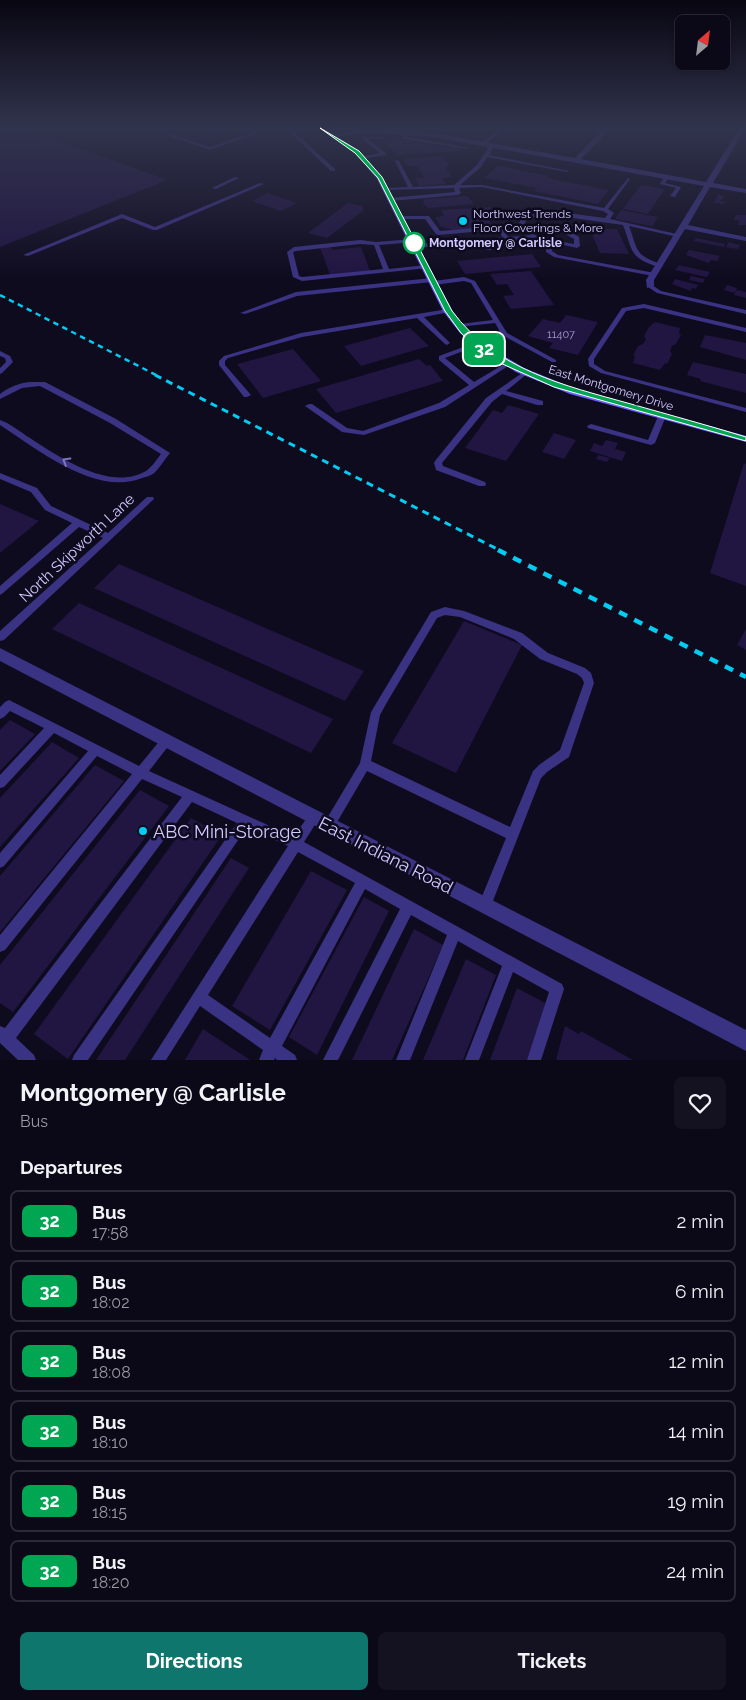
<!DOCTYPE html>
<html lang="en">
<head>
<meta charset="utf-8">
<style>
  body { margin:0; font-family:Raleway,sans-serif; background:#141120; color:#f1f3f6; height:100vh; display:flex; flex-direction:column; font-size:19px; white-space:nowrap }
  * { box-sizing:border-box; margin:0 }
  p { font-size:16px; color:#9a9aa1 }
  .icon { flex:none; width:28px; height:28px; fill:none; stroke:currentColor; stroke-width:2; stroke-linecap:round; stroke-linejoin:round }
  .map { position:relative; height:1060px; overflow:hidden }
  .drawer { display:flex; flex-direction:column; background:#0b0817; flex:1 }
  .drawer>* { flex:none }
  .badge { padding:0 10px; border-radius:8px; font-size:18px; line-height:32px }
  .needle { width:32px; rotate:28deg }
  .fabs { position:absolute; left:675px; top:15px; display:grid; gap:10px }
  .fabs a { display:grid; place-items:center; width:55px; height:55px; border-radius:8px; background:#0b0817; box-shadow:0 1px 4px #0004,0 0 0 1px #2b2936; font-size:25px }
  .map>.badge { position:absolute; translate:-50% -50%; box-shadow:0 0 0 2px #fff }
  h2 { padding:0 20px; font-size:19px; line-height:45px }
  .round { display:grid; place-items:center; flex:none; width:52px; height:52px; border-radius:8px; background:#141120 }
  .overview { display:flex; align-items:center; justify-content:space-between; height:85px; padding:0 20px }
  h1 { font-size:24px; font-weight:700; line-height:38px }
  .cta { display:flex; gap:10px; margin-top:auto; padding:10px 20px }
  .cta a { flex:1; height:58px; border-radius:8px; background:#0f766e; color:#fff; font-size:20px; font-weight:700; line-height:58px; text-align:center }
  .cta a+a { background:#141120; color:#f1f3f6 }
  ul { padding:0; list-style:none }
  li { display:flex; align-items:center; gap:15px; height:62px; margin:0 10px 8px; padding:0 10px; border:2px solid #2b2936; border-radius:8px }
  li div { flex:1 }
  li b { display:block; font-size:19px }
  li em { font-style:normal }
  li .badge { min-width:55px; font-weight:700; text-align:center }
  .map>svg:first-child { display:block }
  .building { fill:#211542 }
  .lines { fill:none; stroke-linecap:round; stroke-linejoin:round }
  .service { fill:#3a3282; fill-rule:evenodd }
  .minor { fill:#3a3282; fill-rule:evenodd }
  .secondary { fill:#6e60ff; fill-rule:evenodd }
  .rail-far2 { stroke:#00cdf4; stroke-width:2.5; stroke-dasharray:5.5 4.5; stroke-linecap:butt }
  .rail-far1 { stroke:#00cdf4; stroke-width:3; stroke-dasharray:7 5.5; stroke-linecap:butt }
  .rail { stroke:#00cdf4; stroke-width:4.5; stroke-dasharray:9 8; stroke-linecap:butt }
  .oneway { stroke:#7e76ba }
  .line { fill:#00a651; stroke:#fff }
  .poi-dot { fill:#00cdf4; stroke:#0f0b1f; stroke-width:2 }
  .stop-dot { fill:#fff; stroke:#00a651; stroke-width:2.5 }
  .labels { text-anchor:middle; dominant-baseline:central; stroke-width:5; stroke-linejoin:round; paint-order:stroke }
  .far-number-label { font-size:11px; fill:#a69cd0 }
  .far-poi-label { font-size:12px; fill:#d2c9ff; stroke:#0f0b1f; text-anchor:start }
  .far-stop-label { font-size:12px; font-weight:bold; fill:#d2c9ff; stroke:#0f0b1f; text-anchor:start }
  .far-street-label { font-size:12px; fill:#d2c9ff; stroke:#0f0b1f }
  .street-label { font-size:15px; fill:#d2c9ff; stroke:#0f0b1f }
  .near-poi-label { font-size:18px; fill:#d2c9ff; stroke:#0f0b1f; text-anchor:start }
  .near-street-label { font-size:18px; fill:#d2c9ff; stroke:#0f0b1f }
</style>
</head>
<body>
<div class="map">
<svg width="746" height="1060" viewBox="0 0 746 1060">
  <rect width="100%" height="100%" fill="#0f0b1f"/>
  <path class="building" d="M0 129H25L167 180 0 247Z
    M196 129H245L223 138Z
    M388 141H413L415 143H429L431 146 459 147 463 151 396 155 385 143H389Z
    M443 156 450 167H445L452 177 442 178 446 184 419 186 415 178H425L417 166H408L403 159Z
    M498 166 549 176 546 178 609 190 598 204 534 191 537 188 484 178Z
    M641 185 665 189 648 214 623 209Z
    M268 193 297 203 281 211 252 201Z
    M718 194 725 197 720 201 726 202 724 204 714 203Z
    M467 196 474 204 428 208 422 202H424L423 199Z
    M348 203 362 206 364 210 327 238 308 233Z
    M490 207 494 213 485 214 492 226 453 230 438 226 440 225 435 217 444 216 441 210Z
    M621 210 658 217 652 226 615 219Z
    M736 215H746V225H738L740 221 734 220Z
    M590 229H617L629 254 600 253Z
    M696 238 725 244 724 247 694 241Z
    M729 242 740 245 738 249 726 247Z
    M331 246 332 250 361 247 370 271 330 275 320 247Z
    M689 250 720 256 717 261 711 260 709 263 686 255Z
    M532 254 541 267 465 274 457 261Z
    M679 265 710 272 707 277 675 270Z
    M531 271 554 305 511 309 503 296 514 295 507 284 497 285 490 274Z
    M691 276 705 279 703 283 689 280Z
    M675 279 698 285 696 289 692 288 691 291 672 284Z
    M727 285 737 288 735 293 724 290Z
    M737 290 746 292V298L734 295Z
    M566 315 598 322 578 355 549 348 553 343 528 336 543 319 560 323Z
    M655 322 680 328 679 334 681 335 676 344 672 346 670 351 672 354 667 364 665 363 660 370 633 363 635 356 633 355 638 346 643 344 646 339 644 336 649 327Z
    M410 328 429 346 361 366 344 346Z
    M705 335 746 343V360L700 347Z
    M293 349 321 381 263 398 237 364Z
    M419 359 427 366 430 365 443 381 336 413 316 389Z
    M693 362 746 374V393L700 381 701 379 687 375Z
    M508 405 539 414 506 461 465 448 493 410 502 413Z
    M554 433 576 440 564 459 542 452Z
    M606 440 618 443 615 449 626 452 622 461 590 451 594 443 602 446Z
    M598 455 610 458 607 462 596 459Z
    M744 463 746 464V586L710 573Z
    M0 504 39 521 0 553Z
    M119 564 364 671 345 701 94 588Z
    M79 603 333 719 311 753 52 629Z
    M464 621 522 645 456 773 392 743Z
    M746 629V650L737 645Z
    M10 720 35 734 0 771V730Z
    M52 742 79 758 0 847V798Z
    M95 765 124 781 0 932V876Z
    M140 790 169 806 13 1012 0 1003V965Z
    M191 818 222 835 68 1059 34 1034Z
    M231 858 249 868 125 1060H96Z
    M311 871 347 890 270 1030 232 1006Z
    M364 897 389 911 317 1055 289 1037Z
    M414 929 443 945 392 1060H352Z
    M466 959 496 975 463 1060H423Z
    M517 988 547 1004 527 1060H490Z
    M565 1026 579 1034 581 1031 633 1060H556Z
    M203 1029 250 1060H185Z"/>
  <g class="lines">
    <path class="service" d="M149 129H156L210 147 262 129H269L210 150Z
      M286 129H291L335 169V171H331Z
      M499 129H504L485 145H481V143Z
      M405 131 409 132 407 137 470 148 468 149 402 139Z
      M362 137H385L383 139H368L386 153V155L361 159V157L380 153 362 139Z
      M490 145 494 146 489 155 569 171 567 172 487 157 481 167 460 185H482L604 208 628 178 630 179 608 209 614 213 610 219 681 235 678 237 629 226C638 250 634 255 661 264L662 265 659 267C629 258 633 251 623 225L552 215 527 218 525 223 527 225C546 225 563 225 579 237L580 246 577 248 551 242 552 251 558 255 655 273 656 274 653 276 554 257 546 252V239L574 244V239L558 230 530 229 537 237 532 238 519 223 523 216 552 211 605 218 608 214 603 211 482 187 459 188 461 193 458 195 391 201 389 200V198L455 192 454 188 386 190 384 189 386 188 408 187 395 161 397 160 399 161 413 187 454 185 477 165Z
      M665 176 669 177 665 183 681 187 675 197 670 196 676 188 660 184Z
      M235 177 239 178 216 189 212 188Z
      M260 183 264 184 157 230H153L122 218 28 256 23 255 122 214 155 227Z
      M401 216H429L440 231 496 226 502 229 510 239 505 240 498 231 495 230 438 235 436 234 425 219H399V217Z
      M413 239 416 241 415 242 379 245 389 269 426 265 429 267 428 268 302 281 293 277 287 252 294 247 360 240 376 242ZM360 244 374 245 383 269 302 277 299 276 293 252 296 251Z
      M482 240H486L492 249 491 250H487L481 241Z
      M464 277 475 281 507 333 556 360V362H552L502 335 495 323 458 327 457 326 460 324 493 320 471 283 464 281 434 285 432 284V282L297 296 245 314 240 313 296 292 432 278 434 279V281Z
      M648 285H652L661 291 746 310V314L657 293 648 287Z
      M644 304 746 328V332L644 308 626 311 594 359V364L605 371 746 408V412L601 373 589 366 588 359 622 308Z
      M448 309 451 311 450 312 424 317 450 343 447 345 445 344 417 318 302 337 228 358 225 361V365L251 395 247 397H244L219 365V361L224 356 301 333Z
      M477 342 480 344 479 345 445 358 474 382 506 363 508 362 511 364 445 407 364 435 342 432 305 406 309 404H312L347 428 363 431 439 403 469 385 439 360V356Z
      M0 351 10 356 13 362 2 373 0 374V368L6 362 5 358 0 356Z
      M525 371 527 372V374L506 391 543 401V405H537L502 394 492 402 442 463 443 466 485 482 486 484 485 486H479L436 470 434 463 435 461 486 398Z
      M30 382H45L116 419 170 453C165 459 159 469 153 474 150 476 145 477 142 478 96 497 37 449 0 425V420C10 423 20 432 30 438 59 457 110 492 146 471 152 467 157 459 161 454L110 423 40 386 22 388 0 399V394C9 387 19 383 30 382Z
      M659 414H662L666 416 655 443 651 445 588 428 587 426 591 424 648 440Z
      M0 473 37 488 51 506 108 533 147 497H153L154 499 4 640 0 641V631L103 538 79 527 3 593 0 595V586L72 523 45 510 31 492 0 479Z
      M445 607 464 611 522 633 548 653 585 668 591 673 594 683 569 757 547 772 541 778 489 911 484 912 479 911 478 906 506 838 367 771 333 829 329 831 325 829 323 825 360 763 371 712 431 612ZM445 615 460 617 514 639 540 659 577 674 582 678 584 683 560 750 539 765 533 771 510 827 371 761 380 715 386 704 437 618Z
      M9 700 139 766 162 738 166 736 170 738 172 741 170 744 149 771 294 837 310 813 314 811 318 813 320 817 304 842 562 984 564 989 541 1060H527L549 992 513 972 479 1060H465L502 966 458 941 410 1060H396L447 935 411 915 338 1060H323L400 909 365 889 282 1046 295 1055 297 1060H277L275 1058 274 1060H259L263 1050 200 1006 166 1060H151L288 846 247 827 88 1060H72L74 1055 237 823 192 802 16 1038 34 1055 36 1060H18L0 1043V1026L5 1028 182 797 142 779 5 950 0 952V935L132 774 97 756 4 866 0 868V853L88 751 54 733 4 787 0 788V775L44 728 10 711 4 717 0 719V707L5 702ZM298 852 355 883 270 1038 208 995Z"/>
    <path class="minor" d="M367 129 433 133 575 158 603 129H610L581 159 706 182 739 129H745L713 183 746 189V193L710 187 688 225 746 237V241L685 229 654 280V286L647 288 646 280 704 186 433 137 369 133 334 137 331 135Z
      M534 235 552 240 548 242 534 239 415 248 411 246 415 244Z
      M0 648 746 1030V1051L0 661Z"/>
    <path class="secondary" d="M319 129H327L359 151 382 177 452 310 466 329 480 342 524 368 578 390 746 436V442L570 394 516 372 474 346 460 333 443 311 377 179 355 153Z"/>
    <path class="rail-far2" d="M0 295 158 376"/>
    <path class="rail-far1" d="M155 375 501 551"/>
    <path class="rail" d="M498 550 746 677"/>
  </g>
  <defs><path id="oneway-chevron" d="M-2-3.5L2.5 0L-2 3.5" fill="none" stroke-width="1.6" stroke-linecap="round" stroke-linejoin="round" transform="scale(1.25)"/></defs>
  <use class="oneway" href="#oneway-chevron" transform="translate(66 461) rotate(-149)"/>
  <linearGradient id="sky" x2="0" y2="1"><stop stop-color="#080611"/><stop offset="0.46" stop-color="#31344d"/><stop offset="1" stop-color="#31344d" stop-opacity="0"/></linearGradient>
  <rect width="746" height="278" fill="url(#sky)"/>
  <path class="line" d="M320 128 359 151 382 177 452 311C496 370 563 385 631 404 670 415 710 426 746 437V441L554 387 498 362 474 345 461 333 445 311 378 178 355 153Z"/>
  <g class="poi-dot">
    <circle cx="463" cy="221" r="5"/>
    <circle cx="143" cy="831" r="5"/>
  </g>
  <circle class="stop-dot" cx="414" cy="243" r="10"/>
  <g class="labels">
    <g class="far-number-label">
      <text x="561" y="334">11407</text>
    </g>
    <g class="far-poi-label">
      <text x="473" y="214">Northwest Trends<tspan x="473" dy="14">Floor Coverings &amp; More</tspan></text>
    </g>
    <g class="far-stop-label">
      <text x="429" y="243">Montgomery @ Carlisle</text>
    </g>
    <g class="far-street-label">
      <text transform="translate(611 388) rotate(17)">East Montgomery Drive</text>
    </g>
    <g class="street-label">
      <text transform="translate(77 548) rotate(-43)">North Skipworth Lane</text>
    </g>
    <g class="near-poi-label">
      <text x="153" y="831">ABC Mini-Storage</text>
    </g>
    <g class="near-street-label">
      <text transform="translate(386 855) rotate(27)">East Indiana Road</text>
    </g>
  </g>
</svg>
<div class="fabs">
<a><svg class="needle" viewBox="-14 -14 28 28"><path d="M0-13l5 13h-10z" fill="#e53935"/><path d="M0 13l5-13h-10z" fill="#9a9aa1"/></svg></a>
</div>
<b class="badge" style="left:484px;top:349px;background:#00a651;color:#fff">32</b>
</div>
<section class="drawer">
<div class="overview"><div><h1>Montgomery @ Carlisle</h1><p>Bus</p></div><a class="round"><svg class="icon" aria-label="heart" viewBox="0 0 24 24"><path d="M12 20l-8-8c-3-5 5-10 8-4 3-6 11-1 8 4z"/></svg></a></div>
<h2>Departures</h2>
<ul>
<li><span class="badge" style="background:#00a651;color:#fff">32</span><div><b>Bus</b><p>17:58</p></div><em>2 min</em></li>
<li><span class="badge" style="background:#00a651;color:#fff">32</span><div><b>Bus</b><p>18:02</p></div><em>6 min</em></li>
<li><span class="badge" style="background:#00a651;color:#fff">32</span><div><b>Bus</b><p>18:08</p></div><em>12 min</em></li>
<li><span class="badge" style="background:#00a651;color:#fff">32</span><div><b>Bus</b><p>18:10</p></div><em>14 min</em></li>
<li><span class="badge" style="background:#00a651;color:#fff">32</span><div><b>Bus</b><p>18:15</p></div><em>19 min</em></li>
<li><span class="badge" style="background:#00a651;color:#fff">32</span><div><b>Bus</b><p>18:20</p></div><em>24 min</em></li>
</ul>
<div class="cta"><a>Directions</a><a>Tickets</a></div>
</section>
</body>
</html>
